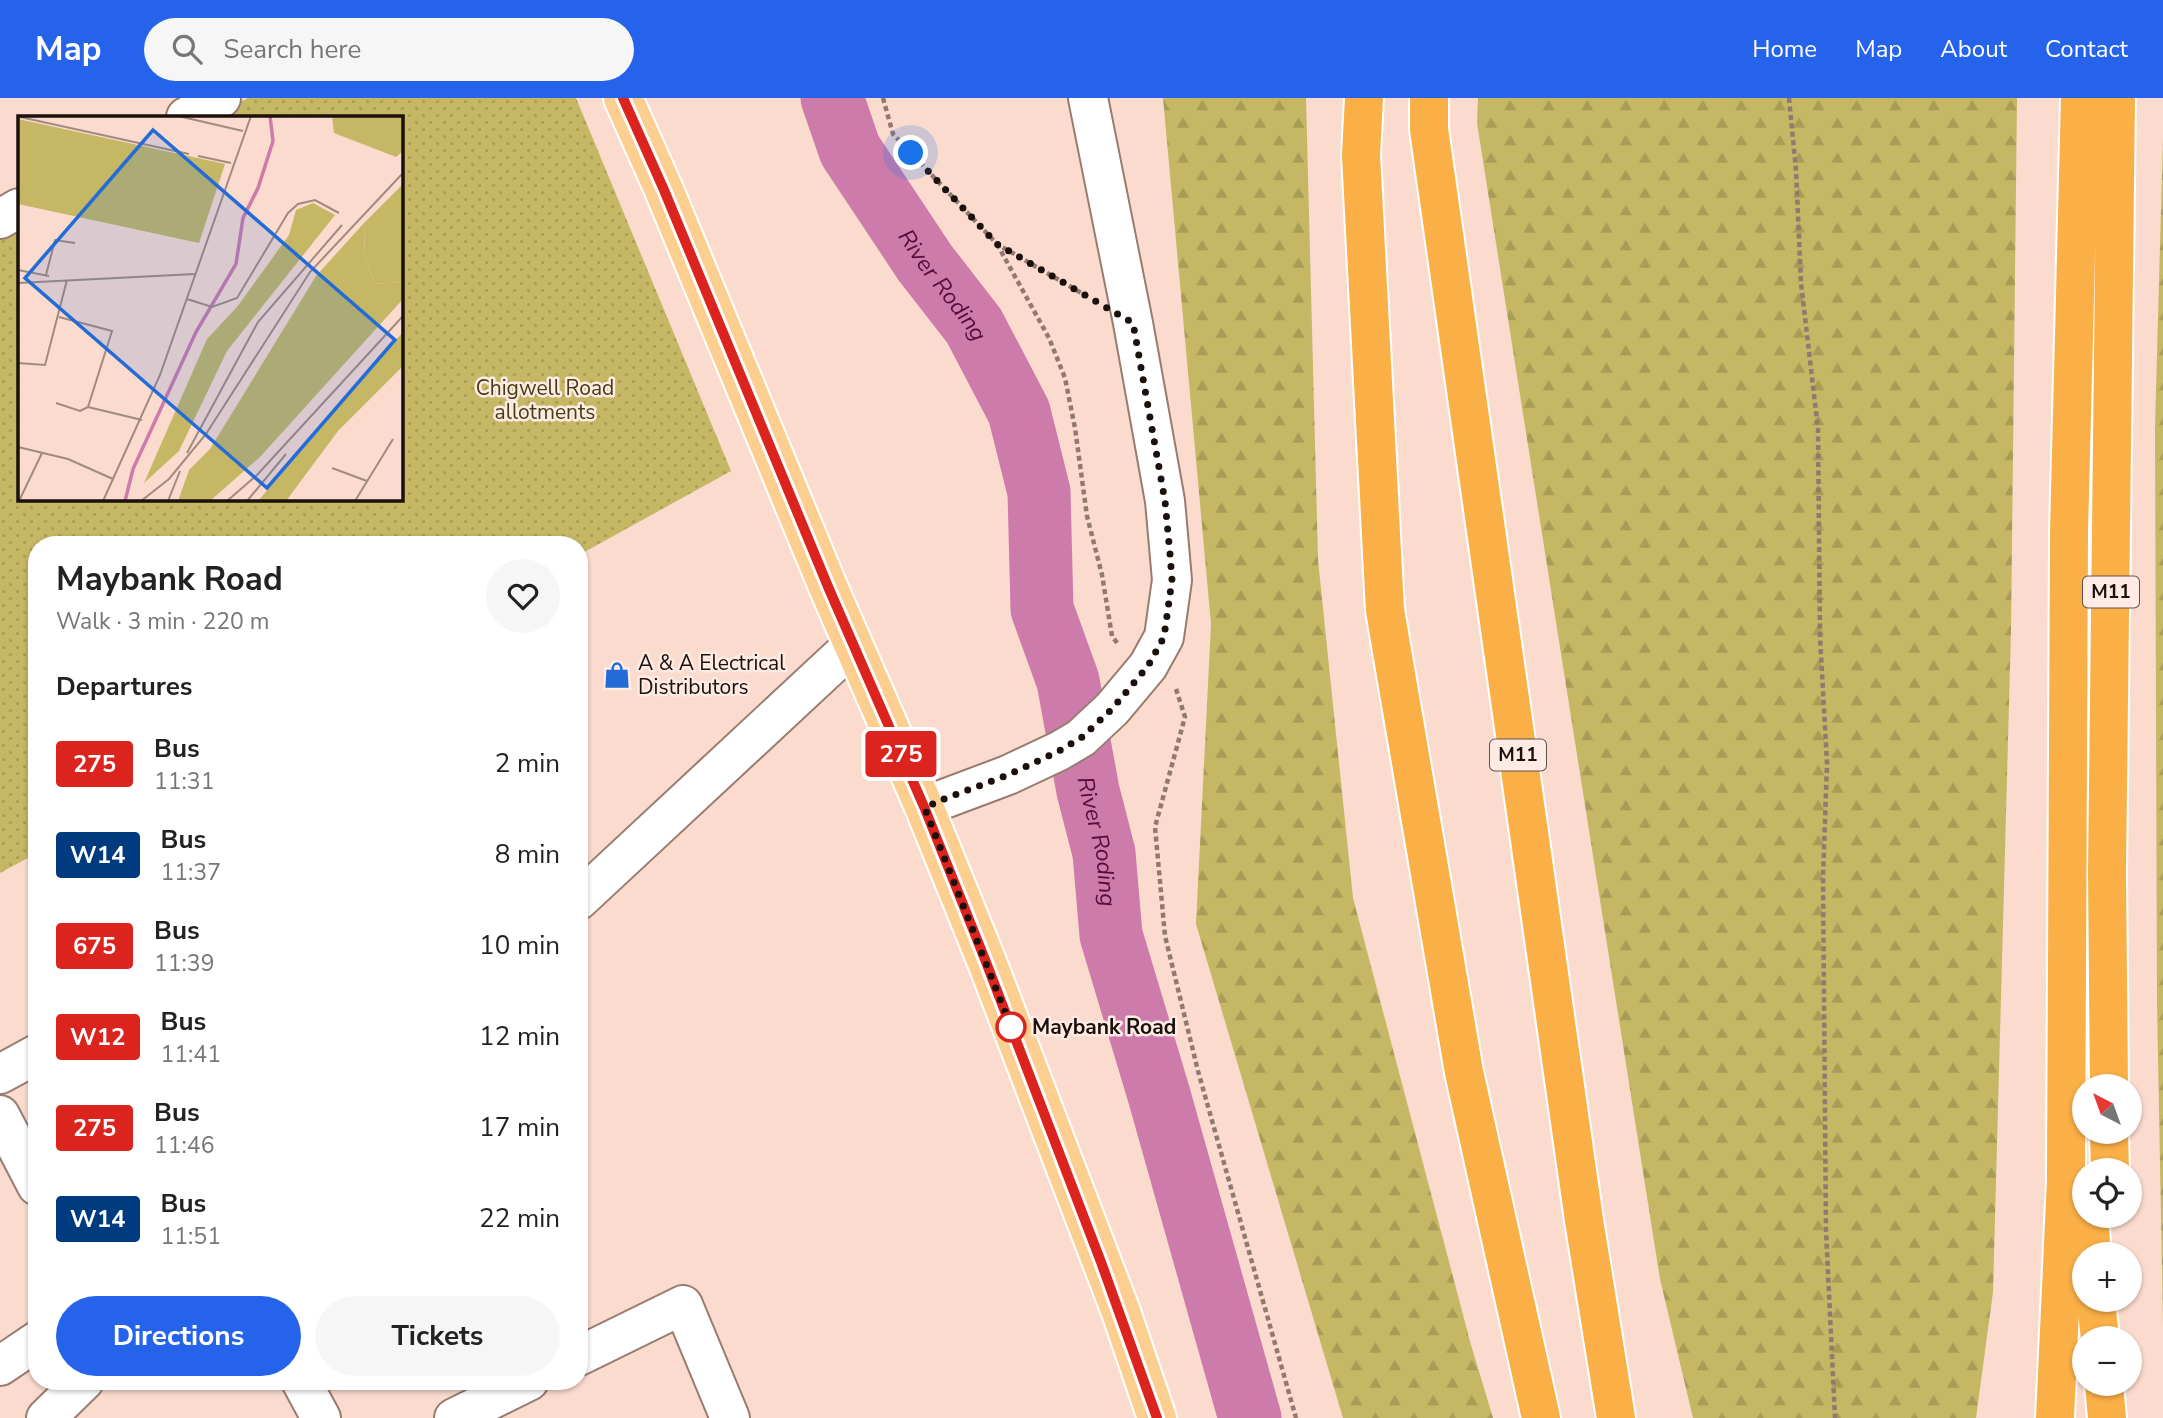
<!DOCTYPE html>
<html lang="en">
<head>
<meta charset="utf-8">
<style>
  body { margin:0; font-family:"Nunito Sans",sans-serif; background:#f6f6f6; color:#222; height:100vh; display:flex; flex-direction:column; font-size:26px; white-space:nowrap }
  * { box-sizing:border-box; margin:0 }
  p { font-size:23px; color:#767676 }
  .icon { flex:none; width:38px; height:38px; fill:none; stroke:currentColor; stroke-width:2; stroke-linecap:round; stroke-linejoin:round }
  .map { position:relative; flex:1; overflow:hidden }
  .details { position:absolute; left:28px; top:438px; width:560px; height:854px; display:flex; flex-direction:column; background:#fff; border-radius:28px; box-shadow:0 2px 5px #0004 }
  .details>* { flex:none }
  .badge { padding:0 14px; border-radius:5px; font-size:24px; line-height:46px }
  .needle { width:46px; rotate:319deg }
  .buttons { position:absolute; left:2072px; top:976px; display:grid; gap:14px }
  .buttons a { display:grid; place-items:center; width:70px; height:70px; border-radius:50%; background:#fff; box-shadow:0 2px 5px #0004; font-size:35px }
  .you { position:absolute; width:35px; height:35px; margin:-18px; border:5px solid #fff; border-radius:50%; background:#1a73e8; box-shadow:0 0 0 10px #1a73e833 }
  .map>.badge { position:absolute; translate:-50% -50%; box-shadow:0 0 0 4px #fff }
  h2 { padding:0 28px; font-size:26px; line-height:63px }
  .round { display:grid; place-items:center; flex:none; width:74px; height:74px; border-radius:37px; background:#f6f6f6 }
  .head { display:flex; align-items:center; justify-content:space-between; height:119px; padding:0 28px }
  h1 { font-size:33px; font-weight:700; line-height:52px }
  .cta { display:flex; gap:14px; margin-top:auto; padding:14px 28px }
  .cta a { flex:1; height:80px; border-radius:42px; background:#2563eb; color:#fff; font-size:28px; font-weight:700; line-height:80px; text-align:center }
  .cta a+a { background:#f6f6f6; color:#222 }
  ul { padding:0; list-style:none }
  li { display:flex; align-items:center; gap:21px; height:91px; padding:0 28px }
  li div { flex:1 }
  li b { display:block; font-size:26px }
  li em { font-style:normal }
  li .badge { min-width:77px; font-weight:700; text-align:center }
  header { display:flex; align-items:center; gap:42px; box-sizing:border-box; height:98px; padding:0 35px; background:#2563eb; color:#fff }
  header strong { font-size:33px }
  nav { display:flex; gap:38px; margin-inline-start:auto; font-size:24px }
  .search { width:490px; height:63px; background:#f6f6f6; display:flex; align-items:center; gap:18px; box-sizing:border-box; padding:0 24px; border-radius:38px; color:#767676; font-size:26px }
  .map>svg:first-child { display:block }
  .forest { fill:url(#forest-firs) }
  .garden { fill:url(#garden-dots) }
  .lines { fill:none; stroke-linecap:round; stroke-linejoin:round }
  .river { stroke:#cd7baa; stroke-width:63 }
  .minor-casing { stroke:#997c70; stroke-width:42 }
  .major-casing { stroke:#fff; stroke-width:42 }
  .highway-casing { stroke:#fff; stroke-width:42 }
  .path { stroke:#8f7970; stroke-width:4.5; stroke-dasharray:5 3.5; stroke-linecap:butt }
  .minor { stroke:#fff; stroke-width:38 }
  .major { stroke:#fccf91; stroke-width:38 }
  .highway { stroke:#faaf47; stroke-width:38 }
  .line-casing { stroke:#fff; stroke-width:16 }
  .line { stroke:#dc241f; stroke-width:10 }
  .walk { stroke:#1b100c; stroke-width:7; stroke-dasharray:0 12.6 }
  .stop-dot { fill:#fff; stroke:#dc241f; stroke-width:3.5 }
  .labels { text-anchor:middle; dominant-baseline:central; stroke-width:5; stroke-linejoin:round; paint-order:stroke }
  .shield { fill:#ffebe3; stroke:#5f524c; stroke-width:2 }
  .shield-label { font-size:19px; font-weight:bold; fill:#1b100c }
  .park-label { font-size:21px; fill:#443e15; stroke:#ffebe3 }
  .poi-label { font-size:21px; fill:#1b100c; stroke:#ffebe3; text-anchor:start }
  .stop-label { font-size:21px; font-weight:bold; fill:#1b100c; stroke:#ffebe3; text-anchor:start }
  .water-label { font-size:23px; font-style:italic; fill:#570c3e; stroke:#ffebe3 }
  .inset-river { fill:none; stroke:#cd7baa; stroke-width:3.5 }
  .inset-road { fill:none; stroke:#a18a80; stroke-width:2 }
  .view { fill:#236cd8; fill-opacity:0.15; stroke:#236cd8; stroke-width:3.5 }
  .inset-edge { fill:none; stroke:#1b100c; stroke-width:3.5 }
</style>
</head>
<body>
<header>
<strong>Map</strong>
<div class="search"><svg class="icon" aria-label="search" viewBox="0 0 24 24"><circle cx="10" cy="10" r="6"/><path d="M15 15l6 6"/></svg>Search here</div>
<nav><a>Home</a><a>Map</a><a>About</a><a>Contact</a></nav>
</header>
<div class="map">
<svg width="2163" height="1320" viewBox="0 0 2163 1320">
  <defs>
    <pattern id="forest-firs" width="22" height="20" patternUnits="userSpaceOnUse" patternTransform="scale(1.75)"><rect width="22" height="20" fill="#c5b764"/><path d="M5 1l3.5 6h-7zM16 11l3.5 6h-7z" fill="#a99c56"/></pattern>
    <pattern id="garden-dots" width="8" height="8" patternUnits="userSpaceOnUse" patternTransform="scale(1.75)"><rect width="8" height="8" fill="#c5b764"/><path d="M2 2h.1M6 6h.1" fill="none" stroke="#a99c56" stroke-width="1.8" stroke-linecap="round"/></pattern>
  </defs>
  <rect width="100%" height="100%" fill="#fbdbce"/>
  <path class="forest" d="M1163 0H1306L1318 462 1353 800 1471 1247 1493 1320H1343L1196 826 1211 526Z
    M1478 0H2017L2011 532 1993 1194 1976 1320H1693L1660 1181 1477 25Z
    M2163 40V1226L2157 904 2155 328Z"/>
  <path class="garden" d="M248 0H576L731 373 579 457V446H37V755L0 775V136L19 126V401H401V19H213Z"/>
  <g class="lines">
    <path class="river" id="s1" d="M832 0 850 52 925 165 974 228 1019 314 1039 394 1042 511 1068 583 1088 693 1104 755 1111 837 1159 997 1250 1320"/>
    <defs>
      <path id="minor" d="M186 19 221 0
        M0 121 19 110
        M925 711 936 704 1008 677 1059 653 1081 640 1112 611 1148 568 1164 539 1172 482 1165 403 1133 225 1088 0
        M579 802 853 547
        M0 976 37 956
        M0 1017 37 1088
        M579 1258 683 1207 730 1320
        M0 1268 37 1243
        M301 1283 321 1320
        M46 1320 84 1283
        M454 1320 529 1283"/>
      <path id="major" d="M623 0 664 92 829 491 925 711 987 864 1121 1214 1157 1320"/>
      <path id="highway" d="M1364 0 1361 57 1385 512 1464 974 1541 1320
        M1429 0V31L1584 1122 1616 1320
        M2109 989 2107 775 2116 0
        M2109 1034 2110 1073
        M2089 1118 2092 1157
        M2096 1202 2100 1241
        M2104 1286 2107 1320
        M2055 1320 2066 1082 2069 435 2080 0"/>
    </defs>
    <use href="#minor" class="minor-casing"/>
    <use href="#major" class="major-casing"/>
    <use href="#highway" class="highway-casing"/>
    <path class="path" d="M883 0 893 36 997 146 1090 200
      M1789 0 1796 72 1801 185 1818 331 1820 538 1827 665 1823 780 1826 1133 1835 1320
      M997 146 1049 240 1065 280 1075 330 1087 418 1102 477 1112 538 1118 546
      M1176 591 1185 619 1155 729 1165 838 1198 973 1296 1320"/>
    <use href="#minor" class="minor"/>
    <use href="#major" class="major"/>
    <use href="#highway" class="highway"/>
  </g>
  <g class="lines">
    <defs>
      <path id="line" d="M623 0 664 92 829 491 925 711 986 864 1101 1164 1157 1320"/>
    </defs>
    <use href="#line" class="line-casing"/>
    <use href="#line" class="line"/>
    <path class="walk" d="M911 55 997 146 1133 225 1165 403 1170 456 1172 482 1164 539 1148 568 1112 611 1081 640 1059 653 1008 677 936 704 925 711 1015 939 1011 929"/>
  </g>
  <defs>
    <symbol id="shop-bare" viewBox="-9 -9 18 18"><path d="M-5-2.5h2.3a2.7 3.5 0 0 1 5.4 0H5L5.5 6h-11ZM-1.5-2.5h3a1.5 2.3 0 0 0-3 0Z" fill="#236cd8" stroke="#ffebe3" stroke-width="2.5" paint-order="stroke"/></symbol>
  </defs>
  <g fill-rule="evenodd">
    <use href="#shop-bare" x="598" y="558" width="38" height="38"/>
  </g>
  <circle class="stop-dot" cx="1011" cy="929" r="14"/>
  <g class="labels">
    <g class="shield">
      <rect x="2083" y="478.5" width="56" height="31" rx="5"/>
      <rect x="1490" y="641.5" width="56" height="31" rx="5"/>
    </g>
    <g class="shield-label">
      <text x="2111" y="494">M11</text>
      <text x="1518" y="657">M11</text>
    </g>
    <g class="park-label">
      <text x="545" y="290">Chigwell Road<tspan x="545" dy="24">allotments</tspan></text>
    </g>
    <g class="poi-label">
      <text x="638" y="565">A &amp; A Electrical<tspan x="638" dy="24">Distributors</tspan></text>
    </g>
    <g class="stop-label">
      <text x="1032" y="929">Maybank Road</text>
    </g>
    <g class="water-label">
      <text stroke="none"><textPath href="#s1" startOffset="219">River Roding</textPath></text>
      <text stroke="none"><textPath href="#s1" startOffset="807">River Roding</textPath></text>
    </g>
  </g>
  <g transform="translate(18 18)">
    <rect width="385" height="385" fill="#fbdbce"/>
    <path d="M385 68V166L357 168 347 143 346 107Z" fill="#c5b764"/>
    <path d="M314 0H385V35L378 41 316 17ZM295 87 317 99 209 235 161 335 126 367 189 223 219 191 271 119 278 94ZM346 107 347 143 357 168 385 166V183L242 341 192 385H160L171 354 192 333 298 160ZM385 216V250L320 315 268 385H240Z" fill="#c5b764"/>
    <path d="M0 3 207 48 181 127 0 88Z" fill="#c5b764"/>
    <path class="inset-river" d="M107 385 115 353 178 216 218 148 225 102 240 72 255 25 252 0"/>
    <path class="inset-road" d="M160 0 225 15M2 1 171 38M180 40 213 47M0 154 31 160M28 159 37 124 57 127M0 167 177 158M169 183 194 191 219 182 270 97 280 88 297 84 321 97M41 201 94 215 70 291 124 304M0 247 27 249 49 164M38 287 62 295 70 291M0 331 50 343 95 363M169 337 240 206 324 109M314 352 349 365M1 385 24 337M85 385 142 259 233 0M123 385 151 363 188 318 292 156 385 57M150 385 162 355M209 385 239 359 385 200M229 385 268 338M337 385 375 323"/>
    <path class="view" d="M135 14 377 224 249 372 7 162Z"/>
    <rect width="385" height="385" class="inset-edge"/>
  </g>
</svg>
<div class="buttons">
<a><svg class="needle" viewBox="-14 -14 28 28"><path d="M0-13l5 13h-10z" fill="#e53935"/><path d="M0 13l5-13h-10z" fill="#767676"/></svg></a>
<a><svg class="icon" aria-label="locate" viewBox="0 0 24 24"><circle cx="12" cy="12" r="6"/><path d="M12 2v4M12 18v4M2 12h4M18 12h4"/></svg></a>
<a>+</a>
<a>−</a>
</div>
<div class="you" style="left:911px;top:55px"></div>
<b class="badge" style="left:901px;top:656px;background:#dc241f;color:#fff">275</b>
<section class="details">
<div class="head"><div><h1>Maybank Road</h1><p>Walk · 3 min · 220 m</p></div><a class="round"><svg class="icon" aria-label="heart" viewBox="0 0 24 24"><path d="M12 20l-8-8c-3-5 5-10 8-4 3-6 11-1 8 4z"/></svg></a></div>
<h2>Departures</h2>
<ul>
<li><span class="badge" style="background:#dc241f;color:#fff">275</span><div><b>Bus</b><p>11:31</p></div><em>2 min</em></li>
<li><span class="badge" style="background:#003b80;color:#fff">W14</span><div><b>Bus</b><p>11:37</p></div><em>8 min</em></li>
<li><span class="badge" style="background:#dc241f;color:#fff">675</span><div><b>Bus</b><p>11:39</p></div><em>10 min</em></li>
<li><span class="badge" style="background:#dc241f;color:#fff">W12</span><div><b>Bus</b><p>11:41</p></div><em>12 min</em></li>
<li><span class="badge" style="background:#dc241f;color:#fff">275</span><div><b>Bus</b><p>11:46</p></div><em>17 min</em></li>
<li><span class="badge" style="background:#003b80;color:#fff">W14</span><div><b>Bus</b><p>11:51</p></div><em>22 min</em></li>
</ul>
<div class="cta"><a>Directions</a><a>Tickets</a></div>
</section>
</div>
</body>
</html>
